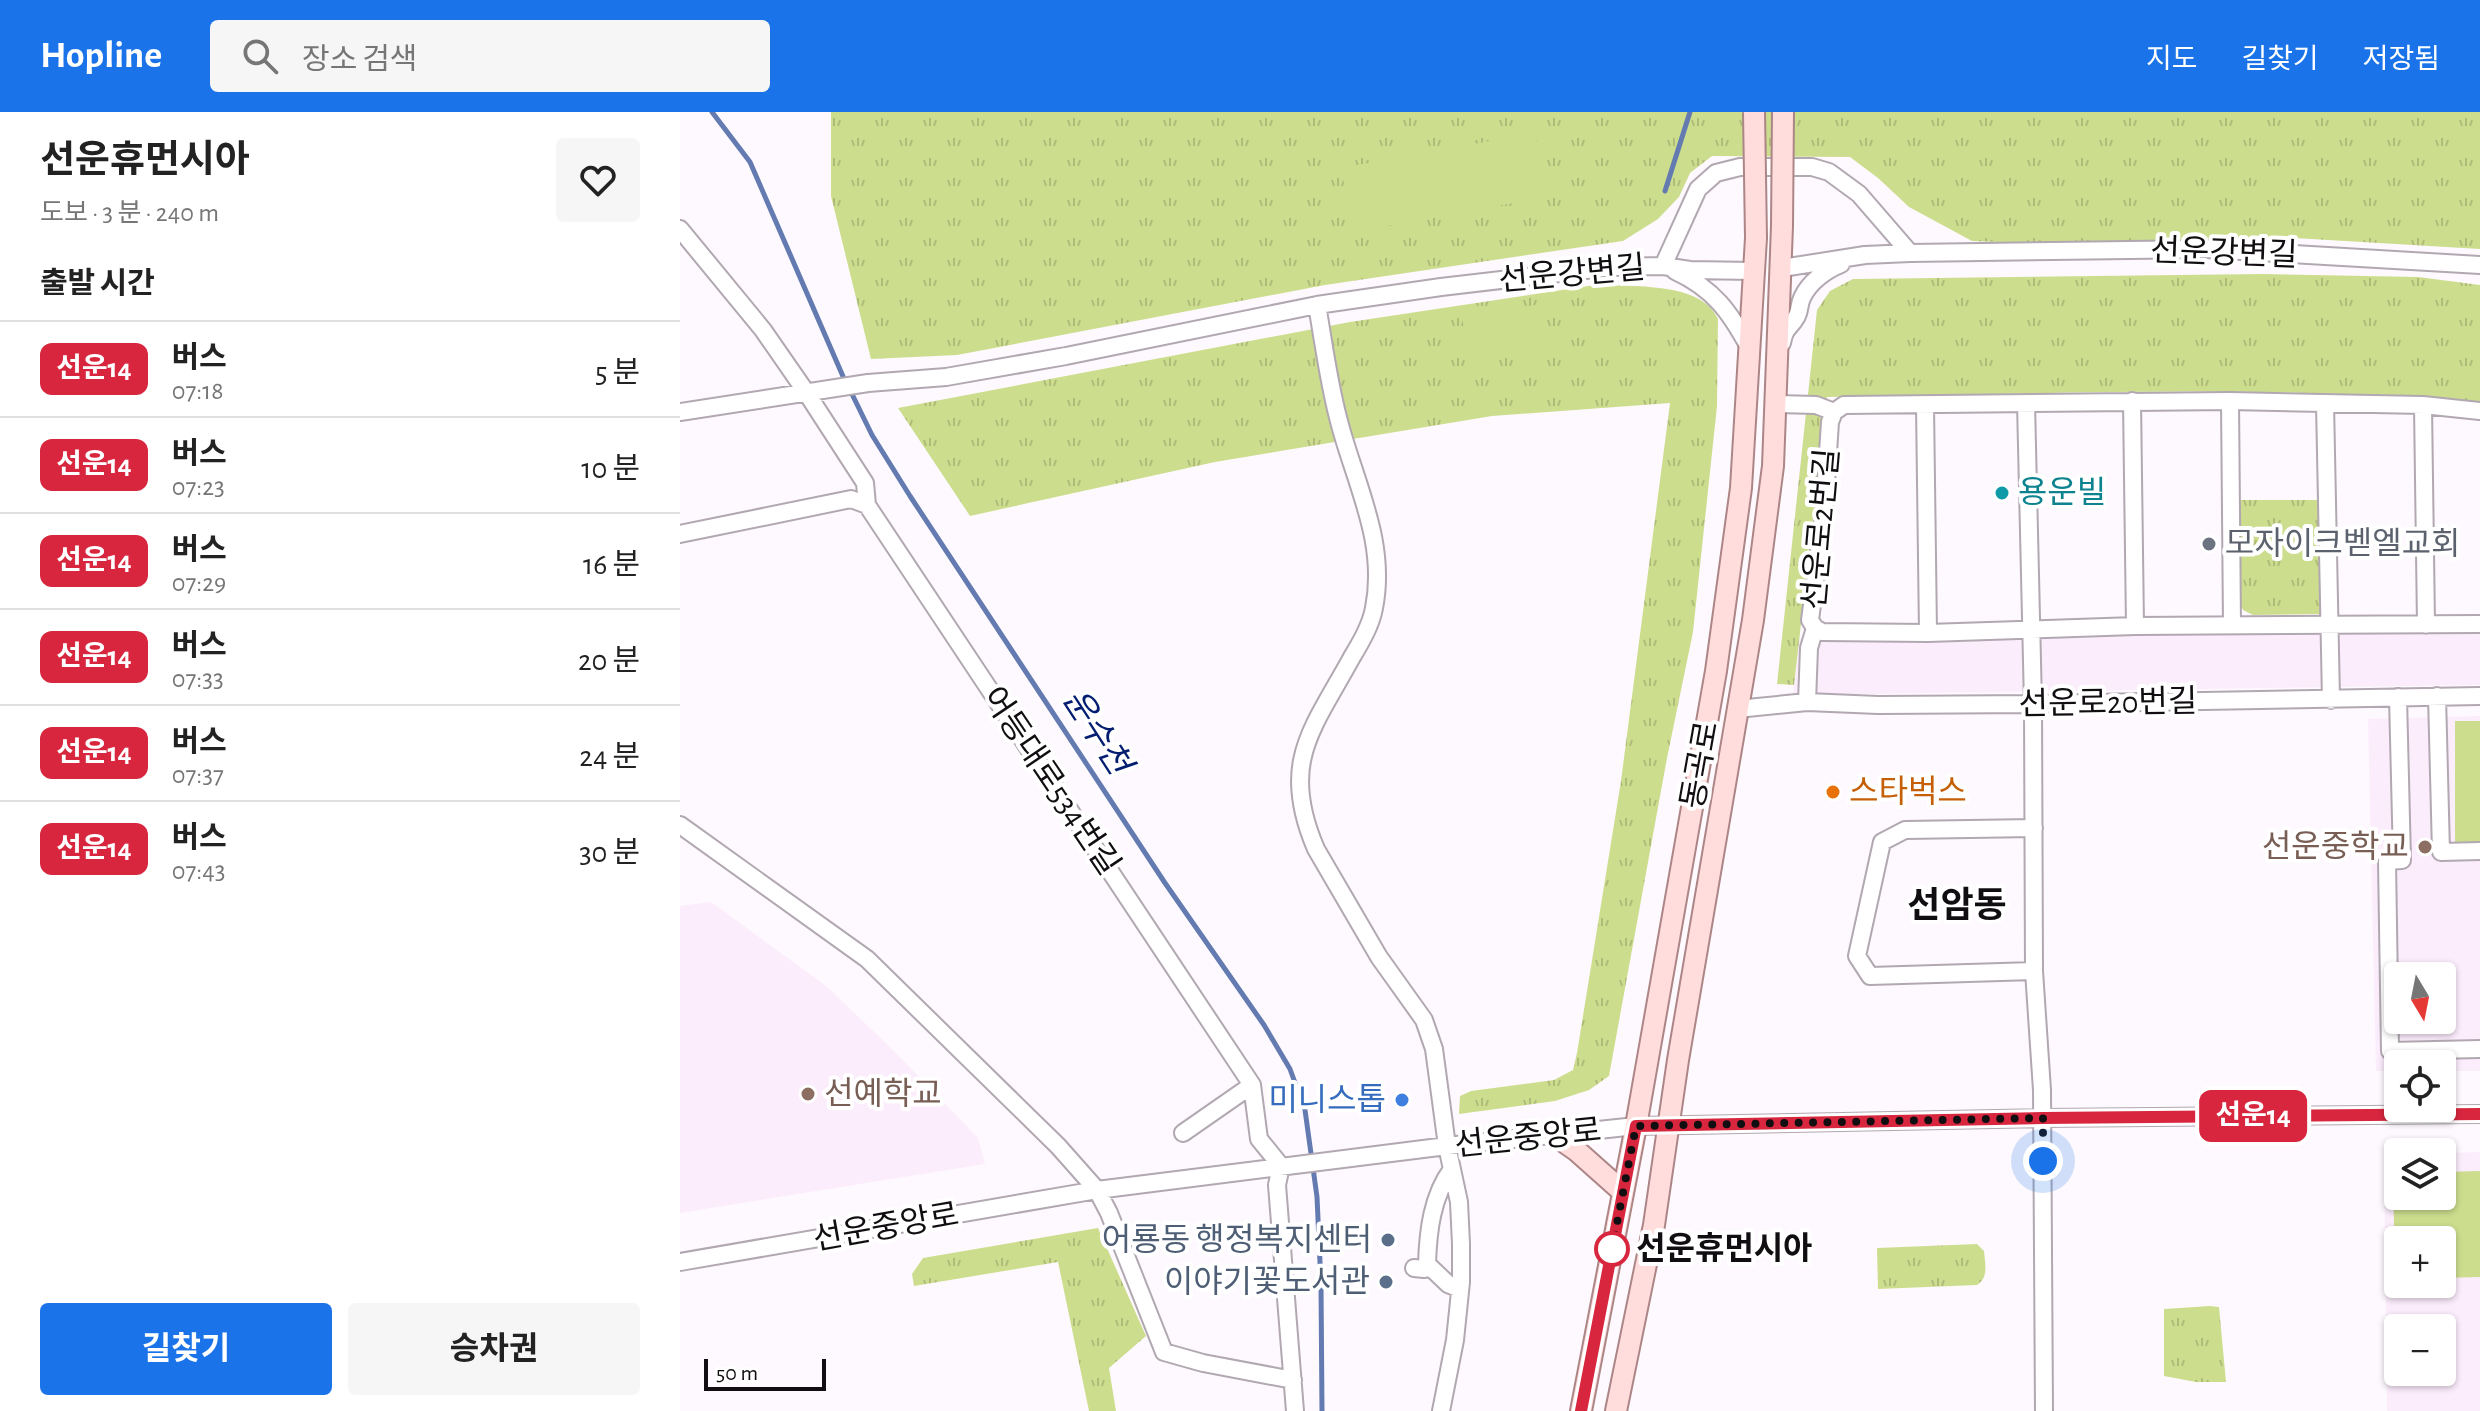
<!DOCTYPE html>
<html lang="ko">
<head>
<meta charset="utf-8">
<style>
  body { margin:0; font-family:"Alegreya Sans","Noto Sans KR",sans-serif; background:#f6f6f6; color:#222; height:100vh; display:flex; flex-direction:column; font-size:30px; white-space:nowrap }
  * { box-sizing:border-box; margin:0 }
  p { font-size:26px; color:#767676 }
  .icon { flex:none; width:44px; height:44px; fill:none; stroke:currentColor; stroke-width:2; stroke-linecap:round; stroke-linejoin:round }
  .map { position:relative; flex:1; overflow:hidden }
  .side { display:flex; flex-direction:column; background:#fff; width:680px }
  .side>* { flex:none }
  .badge { padding:0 16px; border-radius:12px; font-size:28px; line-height:52px }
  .needle { width:52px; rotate:170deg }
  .tools { position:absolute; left:1704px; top:850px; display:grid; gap:16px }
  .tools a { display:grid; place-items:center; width:72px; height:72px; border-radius:8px; background:#fff; box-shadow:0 2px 6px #0004; font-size:40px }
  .scale { position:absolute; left:24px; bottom:20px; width:122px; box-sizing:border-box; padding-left:8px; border:4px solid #110e11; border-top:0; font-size:22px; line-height:28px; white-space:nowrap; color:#110e11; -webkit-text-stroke:6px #fff; paint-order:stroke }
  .you { position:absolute; width:40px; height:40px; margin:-20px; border:6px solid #fff; border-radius:50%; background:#1a73e8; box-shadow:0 0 0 12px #1a73e833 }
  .map>.badge { position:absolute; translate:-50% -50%; box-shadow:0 0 0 4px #fff }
  h2 { padding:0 40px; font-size:30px; line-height:72px }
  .round { display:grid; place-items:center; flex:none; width:84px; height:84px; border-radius:8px; background:#f6f6f6 }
  .headline { display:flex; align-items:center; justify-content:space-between; height:136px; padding:0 40px }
  h1 { font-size:38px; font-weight:700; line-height:60px }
  .primary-button { display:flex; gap:16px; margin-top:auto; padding:16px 40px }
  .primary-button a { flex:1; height:92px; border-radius:8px; background:#1a73e8; color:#fff; font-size:32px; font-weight:700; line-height:92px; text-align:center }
  .primary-button a+a { background:#f6f6f6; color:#222 }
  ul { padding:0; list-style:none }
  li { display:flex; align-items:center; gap:24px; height:96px; padding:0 40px; border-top:2px solid #e0e0e0 }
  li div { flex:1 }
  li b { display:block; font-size:30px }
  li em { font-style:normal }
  li .badge { min-width:88px; font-weight:700; text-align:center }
  header { display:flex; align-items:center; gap:48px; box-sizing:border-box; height:112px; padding:0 40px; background:#1a73e8; color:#fff }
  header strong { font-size:38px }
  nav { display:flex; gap:44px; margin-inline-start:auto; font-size:28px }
  .search { width:560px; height:72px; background:#f6f6f6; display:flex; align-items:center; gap:20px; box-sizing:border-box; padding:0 28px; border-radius:8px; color:#767676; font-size:30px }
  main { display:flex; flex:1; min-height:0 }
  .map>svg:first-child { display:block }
  .built { fill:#fcedfd; fill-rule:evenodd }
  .park { fill:url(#park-tufts) }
  .pitch { fill:#cddd8e }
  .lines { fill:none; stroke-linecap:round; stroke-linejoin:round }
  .stream { stroke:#637bb0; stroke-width:5 }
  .minor-casing { stroke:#b1a8b1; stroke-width:20 }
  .major-casing { stroke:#ac8686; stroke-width:24 }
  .minor { stroke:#fff; stroke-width:16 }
  .major { stroke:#ffdddc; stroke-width:20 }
  .major-bridge-casing { stroke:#ac8686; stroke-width:24; stroke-linecap:butt }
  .major-bridge { stroke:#ffdddc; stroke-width:20 }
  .line-casing { stroke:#fff; stroke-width:18 }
  .line { stroke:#d7263d; stroke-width:12 }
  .walk { stroke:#110e11; stroke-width:8; stroke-dasharray:0 14.4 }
  .culture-dot { fill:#0f9aa8; stroke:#fff; stroke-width:3 }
  .worship-dot { fill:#6b7280; stroke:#fff; stroke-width:3 }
  .food-dot { fill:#e8710a; stroke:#fff; stroke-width:3 }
  .education-dot { fill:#8d6e63; stroke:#fff; stroke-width:3 }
  .shop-dot { fill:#3f7fe0; stroke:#fff; stroke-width:3 }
  .service-dot { fill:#5c6f8a; stroke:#fff; stroke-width:3 }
  .stop-dot { fill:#fff; stroke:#d7263d; stroke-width:4 }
  .labels { text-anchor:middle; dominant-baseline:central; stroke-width:8; stroke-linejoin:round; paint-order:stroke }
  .street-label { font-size:32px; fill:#110e11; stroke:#fff }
  .culture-label { font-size:32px; fill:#0d838f; stroke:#fff; text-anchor:start }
  .worship-label { font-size:32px; fill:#5b616d; stroke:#fff; text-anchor:start }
  .food-label { font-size:32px; fill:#c56008; stroke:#fff; text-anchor:start }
  .education-label { font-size:32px; fill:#785e54; stroke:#fff; text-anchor:end }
  .shop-label { font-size:32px; fill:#366cbe; stroke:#fff; text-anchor:end }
  .service-label { font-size:32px; fill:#4e5e75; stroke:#fff; text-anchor:end }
  .stop-label { font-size:32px; font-weight:bold; fill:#110e11; stroke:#fff; text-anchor:start }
  .water-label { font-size:34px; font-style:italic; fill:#031d71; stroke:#fff }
  .quarter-label { font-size:36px; font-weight:bold; fill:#110e11; stroke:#fff }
</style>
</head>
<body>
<header>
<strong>Hopline</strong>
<div class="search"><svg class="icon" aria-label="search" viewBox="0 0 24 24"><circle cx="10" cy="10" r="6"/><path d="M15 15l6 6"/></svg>장소 검색</div>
<nav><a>지도</a><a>길찾기</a><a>저장됨</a></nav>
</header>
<main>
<section class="side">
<div class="headline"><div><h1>선운휴먼시아</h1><p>도보 · 3 분 · 240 m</p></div><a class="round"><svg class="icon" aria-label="heart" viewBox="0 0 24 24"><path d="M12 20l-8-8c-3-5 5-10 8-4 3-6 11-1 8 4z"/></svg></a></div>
<h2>출발 시간</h2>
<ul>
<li><span class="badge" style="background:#d7263d;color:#fff">선운14</span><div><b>버스</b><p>07:18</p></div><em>5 분</em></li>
<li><span class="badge" style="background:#d7263d;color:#fff">선운14</span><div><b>버스</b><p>07:23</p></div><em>10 분</em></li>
<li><span class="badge" style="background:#d7263d;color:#fff">선운14</span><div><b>버스</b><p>07:29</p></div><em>16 분</em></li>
<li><span class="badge" style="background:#d7263d;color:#fff">선운14</span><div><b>버스</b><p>07:33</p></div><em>20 분</em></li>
<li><span class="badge" style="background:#d7263d;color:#fff">선운14</span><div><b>버스</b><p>07:37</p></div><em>24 분</em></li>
<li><span class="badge" style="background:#d7263d;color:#fff">선운14</span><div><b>버스</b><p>07:43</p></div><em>30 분</em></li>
</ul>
<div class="primary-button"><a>길찾기</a><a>승차권</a></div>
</section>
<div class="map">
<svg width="1800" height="1299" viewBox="0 0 1800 1299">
  <defs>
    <pattern id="park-tufts" width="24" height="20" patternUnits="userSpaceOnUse" patternTransform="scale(2)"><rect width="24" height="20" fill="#cddd8e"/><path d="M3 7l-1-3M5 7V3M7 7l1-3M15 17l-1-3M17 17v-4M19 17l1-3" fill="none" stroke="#afbc79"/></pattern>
  </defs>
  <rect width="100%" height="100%" fill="#fef9fe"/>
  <path class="built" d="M1800 517V573L1113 583 1119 526H1283Z
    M1800 604V959H1762V952H1718V959H1696L1688 607ZM1718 864H1762V908H1718Z
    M31 790 146 874 213 938 298 1026 305 1052 0 1101V794Z
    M1800 1040V1299H1707L1704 1043H1718V1084H1762V1041ZM1718 1128H1762V1172H1718ZM1718 1216H1762V1260H1718Z"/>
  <path class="park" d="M151 0H1800V137L1596 125 1369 132 1292 129 1229 95 1198 66 1170 45 1032 44 1010 61 999 85 978 107 943 129 645 173 277 243 191 247 151 84Z
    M1582 162 1738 165 1800 173V290C1583 272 1365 282 1147 285L1114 573 1097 572 1137 198 1150 179 1173 167Z
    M915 173C950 175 1022 169 1038 207L1037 294 1013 520 987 646 929 964 909 978 875 989 779 1002 780 984 791 979 874 968 893 958 897 941 941 669 990 291 812 304 535 350 290 404 218 296 670 210Z
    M1558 388H1641V502L1573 503 1563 498 1558 485Z
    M418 1116 466 1224 429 1256 436 1299H409L378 1150 234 1174 232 1162 243 1146Z
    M1297 1132 1304 1139C1305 1151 1309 1166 1297 1173L1198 1177 1197 1136Z
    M1530 1194 1539 1195 1546 1270H1516L1484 1264V1197Z"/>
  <path class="pitch" d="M855 21 867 85 673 120 661 56Z
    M856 193 862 240 788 249 782 202Z
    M1775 609H1800V730H1775Z
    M1800 1059V1165L1762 1166V1128H1718V1167H1715L1713 1061H1718V1084H1762V1060Z"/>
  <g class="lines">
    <path class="stream" d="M32 0 70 50 165 269
      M985 79 1010 0
      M170 278 192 323 230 384 485 771 584 913 610 957 625 998 637 1085 641 1172 642 1299"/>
    <defs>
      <path id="minor" d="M0 117 83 218 126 280 185 371 187 393 572 973 579 1027 601 1054
        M983 154 1018 77 1036 61 1060 55H1132L1149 60 1179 82 1230 141
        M1102 156 1185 143 1230 141 1527 137 1800 153
        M995 159C1034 177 1050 200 1070 237
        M637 193C644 233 649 274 660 313 676 373 707 431 694 496 691 513 681 530 672 545 632 618 599 651 636 737L699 845 744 908 754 937 767 1034 779 1090 781 1132V1170L775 1228 761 1299
        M1102 231C1105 214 1110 217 1117 204 1120 198 1119 192 1122 186 1129 170 1146 158 1161 152
        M1452 289 1455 514
        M1550 289 1552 512
        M1346 291 1353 592 1354 859 1362 978 1364 1299
        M1645 291 1651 588
        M1095 292 1136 293 1154 300
        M1245 293 1248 521
        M1743 293 1746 513
        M1800 299 1743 293 1550 289 1164 293 1154 300 1150 310 1144 402 1130 508 1135 516 1142 520 1248 521 1455 514 1800 512
        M0 300 188 271 266 265 386 244 637 193 761 175 932 155 983 154 1010 158 1074 159
        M0 422 171 387 187 393
        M1757 584 1761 740 1800 739
        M1718 585 1722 748 1707 749 1710 939 1800 937
        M1127 590 1129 536 1135 516
        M1057 597 1127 590 1198 593 1353 592 1800 584
        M0 713 187 847 378 1034 417 1078 429 1101 484 1240 523 1251 613 1268
        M1354 859 1190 864 1177 844 1202 730 1225 718 1354 716
        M503 1021 572 973
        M601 1054 597 1073 615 1299
        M0 1150 417 1078 767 1034 956 1014 1363 1006 1800 1002
        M747 1152 768 1172 780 1177
        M734 1156 744 1157 747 1152C748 1119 752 1084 772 1057"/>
      <path id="major" d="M874 1023 897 1039 943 1080
        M901 1299 956 1014 1036 559 1061 376 1076 126
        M936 1299 974 1113 998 948 1073 508 1093 354 1102 114"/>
    </defs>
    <use href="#minor" class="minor-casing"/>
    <use href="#major" class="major-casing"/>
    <use href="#minor" class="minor"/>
    <use href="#major" class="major"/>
    <defs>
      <path id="major-bridge" d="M1074 0 1076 126
        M1102 114 1103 0"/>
    </defs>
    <use href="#major-bridge" class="major-bridge-casing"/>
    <use href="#major-bridge" class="major-bridge"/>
  </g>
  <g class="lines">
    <defs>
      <path id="line" d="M901 1299 956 1014 1363 1006 1800 1002"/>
    </defs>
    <use href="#line" class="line-casing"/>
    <use href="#line" class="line"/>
    <path class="walk" d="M932 1137 956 1014 1363 1006V1049"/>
  </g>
  <circle class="culture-dot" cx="1322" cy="381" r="8"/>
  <circle class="worship-dot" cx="1529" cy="432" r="8"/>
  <circle class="food-dot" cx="1153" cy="680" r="8"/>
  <g class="education-dot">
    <circle cx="1745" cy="735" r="8"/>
    <circle cx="128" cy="982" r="8"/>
  </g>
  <circle class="shop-dot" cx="722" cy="988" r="8"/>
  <g class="service-dot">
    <circle cx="708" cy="1128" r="8"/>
    <circle cx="706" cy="1170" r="8"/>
  </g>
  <circle class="stop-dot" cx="932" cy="1137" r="16"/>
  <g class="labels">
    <g class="street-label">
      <text transform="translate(1544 141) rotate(2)">선운강변길</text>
      <text transform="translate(892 162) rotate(-5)">선운강변길</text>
      <text transform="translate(1141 417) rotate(-85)">선운로2번길</text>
      <text transform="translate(1428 591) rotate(-1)">선운로20번길</text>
      <text transform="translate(1020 653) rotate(-80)">동곡로</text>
      <text transform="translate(371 669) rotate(56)">어등대로534번길</text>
      <text transform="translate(848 1026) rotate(-6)">선운중앙로</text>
      <text transform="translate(206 1115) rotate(-10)">선운중앙로</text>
    </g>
    <g class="culture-label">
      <text x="1338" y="381">용운빌</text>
    </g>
    <g class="worship-label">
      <text x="1545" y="432">모자이크벧엘교회</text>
    </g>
    <g class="food-label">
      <text x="1169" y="680">스타벅스</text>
    </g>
    <g class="education-label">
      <text x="1729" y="735">선운중학교</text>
      <text x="144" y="982" text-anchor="start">선예학교</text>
    </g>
    <g class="shop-label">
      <text x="706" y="988">미니스톱</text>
    </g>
    <g class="service-label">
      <text x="692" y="1128">어룡동 행정복지센터</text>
      <text x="690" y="1170">이야기꽃도서관</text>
    </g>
    <g class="stop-label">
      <text x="956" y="1137">선운휴먼시아</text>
    </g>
    <g class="water-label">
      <text transform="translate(416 620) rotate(57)">운수천</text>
    </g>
    <g class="quarter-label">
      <text x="1277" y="794">선암동</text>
    </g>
  </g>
</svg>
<div class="tools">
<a><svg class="needle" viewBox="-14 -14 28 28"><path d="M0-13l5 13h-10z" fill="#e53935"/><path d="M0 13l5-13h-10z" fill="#767676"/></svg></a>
<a><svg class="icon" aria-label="locate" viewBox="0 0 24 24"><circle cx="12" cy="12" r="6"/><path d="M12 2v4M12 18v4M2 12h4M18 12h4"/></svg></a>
<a><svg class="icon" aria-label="layers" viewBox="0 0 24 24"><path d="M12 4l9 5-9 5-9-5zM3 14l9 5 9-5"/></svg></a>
<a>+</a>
<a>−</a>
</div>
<div class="scale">50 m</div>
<div class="you" style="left:1363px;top:1049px"></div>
<b class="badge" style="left:1573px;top:1004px;background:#d7263d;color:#fff">선운14</b>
</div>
</main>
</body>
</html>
